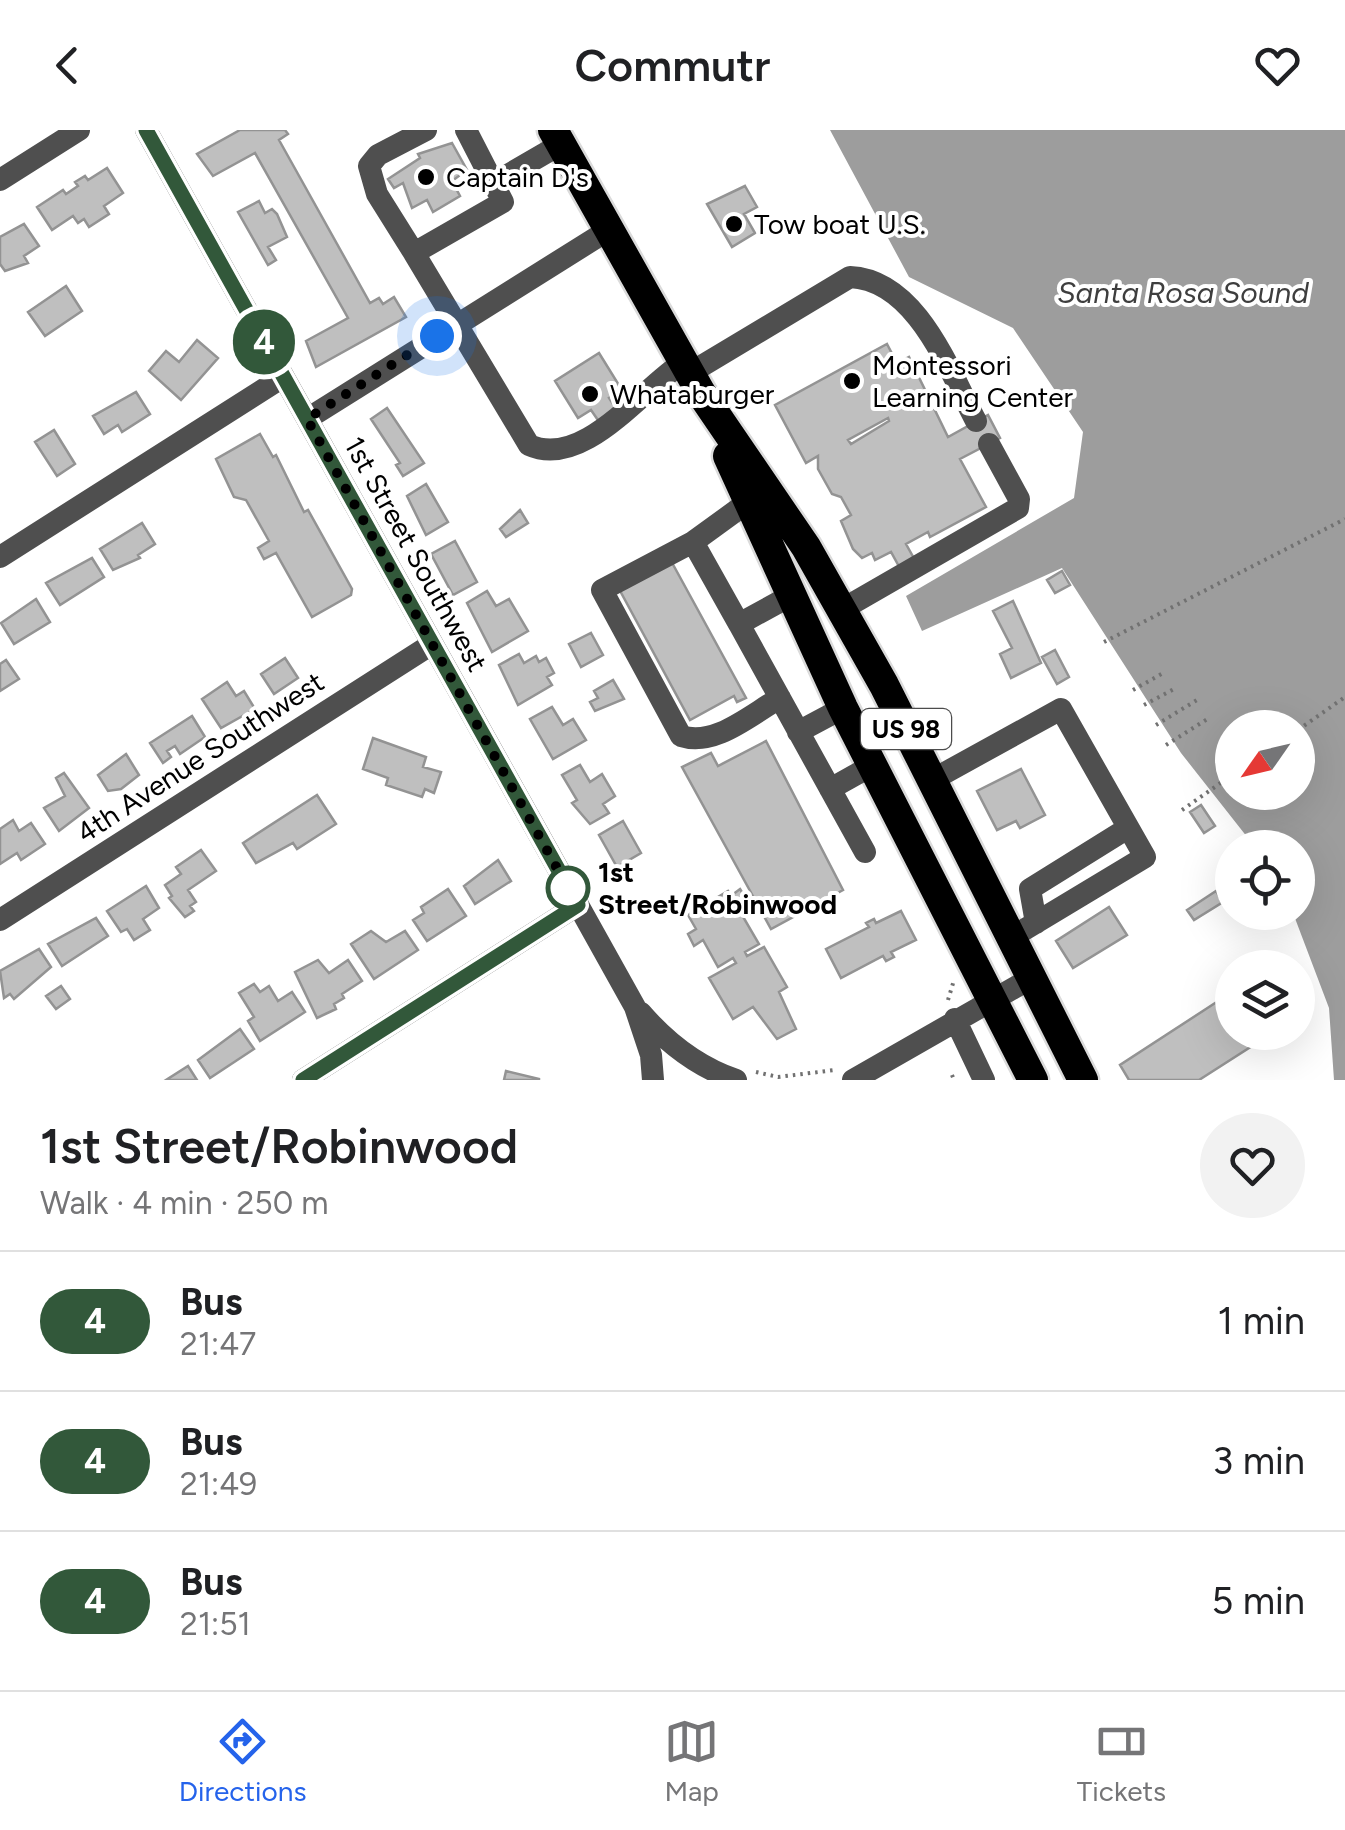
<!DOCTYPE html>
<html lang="en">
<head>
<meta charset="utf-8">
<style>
  body { margin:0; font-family:Figtree,sans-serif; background:#f2f2f2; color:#202124; height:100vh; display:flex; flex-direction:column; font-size:38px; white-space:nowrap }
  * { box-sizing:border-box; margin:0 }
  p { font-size:32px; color:#757577 }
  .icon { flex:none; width:55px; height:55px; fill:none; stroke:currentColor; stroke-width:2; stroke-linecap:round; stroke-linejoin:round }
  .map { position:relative; height:950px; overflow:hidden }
  .side { display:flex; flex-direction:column; background:#fff; flex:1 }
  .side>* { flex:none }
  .badge { padding:0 20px; border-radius:32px; font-size:35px; line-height:65px }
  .needle { width:65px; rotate:236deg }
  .buttons { position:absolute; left:1215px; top:580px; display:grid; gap:20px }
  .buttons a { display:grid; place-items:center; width:100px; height:100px; border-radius:50%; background:#fff; box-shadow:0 10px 40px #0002; font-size:50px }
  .you { position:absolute; width:50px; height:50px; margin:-25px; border:8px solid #fff; border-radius:50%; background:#1a73e8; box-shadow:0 0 0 15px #1a73e833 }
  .map>.badge { position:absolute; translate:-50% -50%; box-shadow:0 0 0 5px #fff }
  .round { display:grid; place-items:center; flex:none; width:105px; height:105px; border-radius:52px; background:#f2f2f2 }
  .summary { display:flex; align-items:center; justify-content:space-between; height:170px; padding:0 40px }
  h1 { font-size:48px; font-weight:600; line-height:75px }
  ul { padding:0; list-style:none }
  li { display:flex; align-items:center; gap:30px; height:140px; padding:0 40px; border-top:2px solid #e0e0e0 }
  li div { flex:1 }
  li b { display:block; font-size:38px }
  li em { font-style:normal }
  li .badge { min-width:110px; font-weight:700; text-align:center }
  header { display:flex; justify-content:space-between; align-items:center; height:130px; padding:0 40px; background:#fff; font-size:45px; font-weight:600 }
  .dock { display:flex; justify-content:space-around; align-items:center; height:140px; border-top:2px solid #e0e0e0; background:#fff; font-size:28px; color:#757577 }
  .dock a { display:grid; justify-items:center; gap:5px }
  .dock .current { color:#2563eb }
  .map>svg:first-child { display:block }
  .water { fill:#9d9d9d; fill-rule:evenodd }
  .building { fill:#bfbfbf; stroke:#939393; stroke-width:2.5; fill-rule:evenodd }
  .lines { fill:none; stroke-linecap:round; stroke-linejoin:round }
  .highway-casing { stroke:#dbdbdb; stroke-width:35 }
  .path { stroke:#717171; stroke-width:4; stroke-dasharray:2.5 5; stroke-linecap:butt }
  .minor { stroke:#4f4f4f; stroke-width:22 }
  .highway { stroke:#000; stroke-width:30 }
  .line-casing { stroke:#fff; stroke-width:22 }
  .line { stroke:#32583a; stroke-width:15 }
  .walk { stroke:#000; stroke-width:10; stroke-dasharray:0 18 }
  .poi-dot { fill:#000; stroke:#fff; stroke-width:4 }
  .stop-dot { fill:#fff; stroke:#32583a; stroke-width:5 }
  .labels { text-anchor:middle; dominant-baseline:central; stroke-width:8; stroke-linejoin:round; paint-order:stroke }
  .shield { fill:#fff; stroke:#4c4c4c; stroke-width:2.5 }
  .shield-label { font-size:25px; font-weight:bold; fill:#000 }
  .poi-label { font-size:28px; fill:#000; stroke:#fff; text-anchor:start }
  .street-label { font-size:28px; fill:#000; stroke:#fff }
  .stop-label { font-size:28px; font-weight:bold; fill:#000; stroke:#fff; text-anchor:start }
  .water-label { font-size:30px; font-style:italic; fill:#3e3e3e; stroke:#fff }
</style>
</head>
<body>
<header><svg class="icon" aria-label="back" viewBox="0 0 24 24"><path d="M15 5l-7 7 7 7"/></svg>Commutr<svg class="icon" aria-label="heart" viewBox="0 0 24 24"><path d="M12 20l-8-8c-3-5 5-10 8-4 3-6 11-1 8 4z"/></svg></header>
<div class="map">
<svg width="1345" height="950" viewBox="0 0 1345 950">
  <rect width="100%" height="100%" fill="#fff"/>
  <path class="water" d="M830 0H1345V950H1334L1329 878 1293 783 1298 782V718L1255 717 1181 623 1062 438 922 501 906 466 1074 368 1083 302 1013 198 909 147ZM1232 598H1298V662H1232Z"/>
  <path class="building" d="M240 0H285L288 4 279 10 370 173 379 168 383 174 394 167 406 187 316 237 306 211 348 188 255 23 213 46 197 24Z
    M452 13 467 40 452 51 460 66 433 82 427 70 412 78 403 53 394 58 388 49 420 28 418 24Z
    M107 38 123 63 104 76 109 84 89 97 84 89 78 93 73 86 52 100 37 77 63 60 66 64 78 56 75 52 85 46 88 50Z
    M745 56 757 77 744 84 755 103 732 117 707 74Z
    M259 71 265 83 272 79 277 84 287 107 268 117 276 130 268 135 238 82Z
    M24 94 39 116 24 126 28 133 5 141 0 134V107Z
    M66 156 82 181 45 206 28 182Z
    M197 210 218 228 181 270 149 241 166 221 179 232Z
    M887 214 897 233 909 227 948 307 988 285 1000 308 960 329 986 377 930 407 928 402 906 414 916 432 901 440 891 422 875 430 872 423 862 428 853 419 841 391 851 385 841 367 832 364 818 339V326L806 333 775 275ZM888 288 889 291 851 314 848 310Z
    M599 223 622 260 609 268 620 285 602 296 591 280 578 288 555 251Z
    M136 262 150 284 122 302 118 295 104 304 93 286Z
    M387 278 424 333 403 346 396 335 400 333 371 289Z
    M54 300 75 334 57 346 35 312Z
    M260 304 273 327 276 325 304 382 308 380 352 459 351 465 312 487 276 423 264 429 258 418 269 411 246 370 234 367 216 329Z
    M426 354 448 392 426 405 407 366Z
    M520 380 528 393 506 407 500 399Z
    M142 393 155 414 138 425 140 428 113 440 100 419Z
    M455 411 477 452 453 465 431 424Z
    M92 428 104 447 60 475 46 453Z
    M670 429 746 568 737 572 734 566 690 590 618 457Z
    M1062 441 1070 455 1055 463 1047 450Z
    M487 461 496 476 509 469 528 501 492 522 467 473Z
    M36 469 50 492 14 514 1 493Z
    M1013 471 1041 533 1011 548 1000 524 1012 518 993 481Z
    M591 503 603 525 581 537 569 514Z
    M1055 520 1069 547 1057 554 1042 527Z
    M519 524 524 533 536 526 539 532 546 528 554 543 547 547 552 555 518 575 499 535Z
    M285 528 298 548 274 564 261 544Z
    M6 530 19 549 0 561V534Z
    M613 550 624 569 595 581 590 572 598 568 594 561Z
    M227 552 236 566 244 561 255 579 221 598 202 569Z
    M552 577 563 595 573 589 586 610 553 629 530 589Z
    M192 586 205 607 180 624 175 616 167 621 171 627 163 633 150 613Z
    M373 608 426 627 423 637 441 642 434 663 425 659 422 667 386 655 388 648 363 639Z
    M766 611 843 760 771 799 682 637 711 623 718 636Z
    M126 624 139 645 121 659 108 661 98 645Z
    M580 635 590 652 602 644 615 666 603 674 609 683 590 694 572 673 577 670 562 645Z
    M1021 639 1045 685 1020 698 1016 691 997 700 977 661Z
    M64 643 89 678 59 701 44 678 65 666 56 648Z
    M317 665 336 694 297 719 293 713 256 733 243 713Z
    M1201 675 1215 696 1204 703 1190 682Z
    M13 690 19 701 31 693 45 714 21 730 17 723 0 734V699Z
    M623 691 641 723 617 737 599 705Z
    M201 720 216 741 188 760 196 772 190 776 194 781 185 787 169 768 172 766 165 755 181 744 176 737Z
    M498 730 511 751 475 774 464 756Z
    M146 756 159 778 143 789 150 800 134 810 127 799 121 802 107 781Z
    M448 759 466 786 427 811 413 790 424 783 421 777Z
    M740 759 751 777 743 782 732 765Z
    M728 761 759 814 745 822 747 826 764 817 787 857 779 862 796 899 777 909 753 877 733 889 709 848 736 833 733 828 718 837 703 810 694 816 688 804 696 799 688 785Z
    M1216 761 1223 772 1194 790 1187 780Z
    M1109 777 1127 805 1073 838 1056 811Z
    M901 781 916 810 891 822 894 827 886 831 883 826 841 848 826 819 869 797 866 793 874 789 876 793Z
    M96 788 108 806 62 836 48 814Z
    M371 801 386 812 405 801 418 820 374 849 351 814Z
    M39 819 51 837 14 869 10 864 4 868 0 841Z
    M318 830 329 843 348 830 362 851 342 864 344 868 334 874 336 879 317 888 295 842Z
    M254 854 260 862 269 856 278 871 292 862 305 882 260 911 248 891 254 887 239 863Z
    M61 856 70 869 56 879 46 866Z
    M1232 862V902H1274L1199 950H1129L1120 935Z
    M240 899 254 919 210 948 198 930Z
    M188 936 197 950H166Z
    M506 941 539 949V950H504Z"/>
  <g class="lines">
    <defs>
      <path id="highway" d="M553 0 701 263 806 417 884 555 1083 950
        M728 326 843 578 1033 950"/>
    </defs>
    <use href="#highway" class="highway-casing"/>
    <path class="path" d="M1104 512 1345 389
      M1133 560 1165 542
      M1144 575 1174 559
      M1156 595 1197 570
      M1298 600 1345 567
      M1166 615 1209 588
      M1182 680 1232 645
      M948 870 954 850
      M756 942 778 947 835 940
      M952 945 954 950"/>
    <path class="minor" d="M146 0 635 877 651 925 653 950
      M466 0 503 72 414 123 529 315C584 340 643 257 684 232
      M0 50 79 0
      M494 53 561 14
      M414 123 377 64 369 36 378 25 426 0
      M690 243 850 147C917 150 949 241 976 291
      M307 289 610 99
      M748 372 693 412 602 460 681 606C715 617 750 585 780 568
      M693 412 739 494
      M0 427 283 247
      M790 466 739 494 865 722
      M841 480 1018 378 1019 369 989 314
      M798 602 843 578
      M932 650 1061 579 1145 727 1012 807
      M830 659 873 635
      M0 790 432 514
      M1036 793 1030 759 1128 698
      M641 883C667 913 698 937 736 950
      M955 889 984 950
      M303 950 578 775
      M853 950 1033 847"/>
    <use href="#highway" class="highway"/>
  </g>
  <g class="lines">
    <defs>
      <path id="line" d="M146 0 578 775 303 950"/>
    </defs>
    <use href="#line" class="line-casing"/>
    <use href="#line" class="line"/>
    <path class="walk" d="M437 206 307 289 568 758"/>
  </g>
  <g class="poi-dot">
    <circle cx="426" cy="47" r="10"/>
    <circle cx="734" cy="94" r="10"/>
    <circle cx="852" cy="251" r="10"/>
    <circle cx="590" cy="264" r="10"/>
  </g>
  <circle class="stop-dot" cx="568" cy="758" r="20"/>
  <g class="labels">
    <rect class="shield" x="861" y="579" width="90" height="40" rx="8"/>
    <g class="shield-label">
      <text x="906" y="599">US 98</text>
    </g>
    <g class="poi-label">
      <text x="446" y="47">Captain D's</text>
      <text x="754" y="94">Tow boat U.S.</text>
      <text x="872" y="235">Montessori<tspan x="872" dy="32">Learning Center</tspan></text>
      <text x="610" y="264">Whataburger</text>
    </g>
    <g class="street-label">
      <text transform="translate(416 424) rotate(61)">1st Street Southwest</text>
      <text transform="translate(200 627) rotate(-33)">4th Avenue Southwest</text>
    </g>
    <g class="stop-label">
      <text x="598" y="742">1st<tspan x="598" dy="32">Street/Robinwood</tspan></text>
    </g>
    <g class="water-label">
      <text x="1183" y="162">Santa Rosa Sound</text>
    </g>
  </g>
</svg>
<div class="buttons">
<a><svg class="needle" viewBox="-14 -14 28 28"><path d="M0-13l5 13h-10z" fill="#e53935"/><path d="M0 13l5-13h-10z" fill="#757577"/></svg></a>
<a><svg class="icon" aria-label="locate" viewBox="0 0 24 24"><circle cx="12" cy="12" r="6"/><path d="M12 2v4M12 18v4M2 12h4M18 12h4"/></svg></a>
<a><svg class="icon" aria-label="layers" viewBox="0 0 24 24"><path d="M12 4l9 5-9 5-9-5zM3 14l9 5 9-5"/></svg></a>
</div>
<div class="you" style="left:437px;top:206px"></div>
<b class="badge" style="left:264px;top:212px;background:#32583a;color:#fff">4</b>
</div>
<section class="side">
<div class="summary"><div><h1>1st Street/Robinwood</h1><p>Walk · 4 min · 250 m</p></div><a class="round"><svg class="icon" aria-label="heart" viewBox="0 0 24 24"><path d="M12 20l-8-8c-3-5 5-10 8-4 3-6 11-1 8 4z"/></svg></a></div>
<ul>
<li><span class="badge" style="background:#32583a;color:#fff">4</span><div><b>Bus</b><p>21:47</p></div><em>1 min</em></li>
<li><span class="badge" style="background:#32583a;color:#fff">4</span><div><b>Bus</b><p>21:49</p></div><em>3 min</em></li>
<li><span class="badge" style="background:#32583a;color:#fff">4</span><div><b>Bus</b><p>21:51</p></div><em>5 min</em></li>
</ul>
</section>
<nav class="dock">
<a class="current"><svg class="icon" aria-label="directions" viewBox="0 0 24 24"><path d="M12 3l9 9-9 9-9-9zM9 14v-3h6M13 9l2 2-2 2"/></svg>Directions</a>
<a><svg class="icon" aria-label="map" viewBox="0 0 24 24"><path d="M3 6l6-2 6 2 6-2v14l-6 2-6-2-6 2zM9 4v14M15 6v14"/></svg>Map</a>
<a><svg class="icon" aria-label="tickets" viewBox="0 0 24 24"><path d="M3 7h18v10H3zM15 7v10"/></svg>Tickets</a>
</nav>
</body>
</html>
